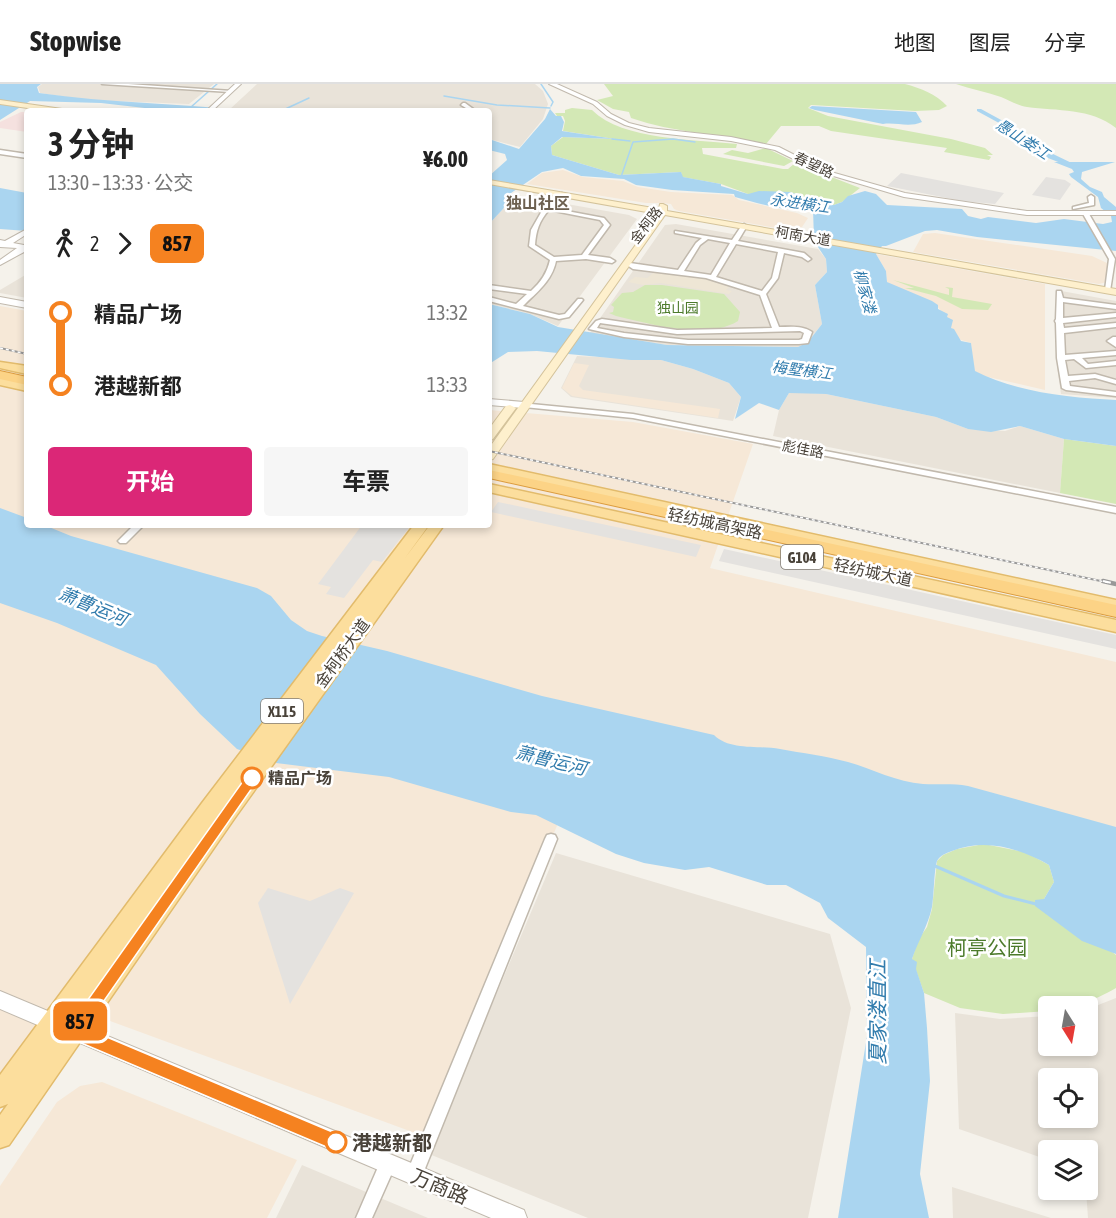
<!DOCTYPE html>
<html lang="zh">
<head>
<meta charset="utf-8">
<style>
  body { margin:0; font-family:"Asap Condensed","Noto Sans SC",sans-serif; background:#f6f6f6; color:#222; height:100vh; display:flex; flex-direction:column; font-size:22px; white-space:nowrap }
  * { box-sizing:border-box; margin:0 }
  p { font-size:20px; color:#767676 }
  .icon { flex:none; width:33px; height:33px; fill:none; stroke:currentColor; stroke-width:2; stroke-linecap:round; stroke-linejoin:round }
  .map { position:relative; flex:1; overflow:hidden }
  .panel { position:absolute; left:24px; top:24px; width:468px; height:420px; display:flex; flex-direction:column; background:#fff; border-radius:6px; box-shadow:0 3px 9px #0003 }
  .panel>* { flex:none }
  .badge { padding:0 12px; border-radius:9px; font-size:21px; line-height:39px }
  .needle { width:39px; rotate:169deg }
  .fabs { position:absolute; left:1038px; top:912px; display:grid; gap:12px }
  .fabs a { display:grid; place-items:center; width:60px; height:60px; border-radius:6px; background:#fff; box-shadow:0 3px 9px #0003; font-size:30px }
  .map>.badge { position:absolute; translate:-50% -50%; box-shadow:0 0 0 3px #fff }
  .legs { display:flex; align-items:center; gap:9px; height:66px; padding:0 24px; font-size:20px }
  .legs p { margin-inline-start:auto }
  .head { display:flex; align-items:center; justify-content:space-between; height:102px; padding:0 24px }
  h1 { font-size:33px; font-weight:700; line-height:45px }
  .button { display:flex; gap:12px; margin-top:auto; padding:12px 24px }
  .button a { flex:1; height:69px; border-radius:6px; background:#db2777; color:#fff; font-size:24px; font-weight:700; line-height:69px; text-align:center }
  .button a+a { background:#f6f6f6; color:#222 }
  ul { padding:0 24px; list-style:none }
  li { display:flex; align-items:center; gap:21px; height:72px; font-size:22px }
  li i { display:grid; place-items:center; width:9px; height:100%; margin:0 8px; background:currentColor }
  li i::after { content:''; width:15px; height:15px; margin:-8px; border:4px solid; border-radius:50%; background:#fff }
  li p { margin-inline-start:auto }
  li:first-child i { background:linear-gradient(#0000 50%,currentColor 0) }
  li:last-child i { background:linear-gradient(currentColor 50%,#0000 0) }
  header { display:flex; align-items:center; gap:36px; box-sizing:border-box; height:84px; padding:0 30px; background:#fff; border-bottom:2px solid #e0e0e0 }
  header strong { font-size:28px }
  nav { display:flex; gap:33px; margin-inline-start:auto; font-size:21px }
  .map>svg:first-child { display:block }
  .residential { fill:#e9e3d9; fill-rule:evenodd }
  .commercial { fill:#f6e8d7 }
  .education { fill:#eee6d5 }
  .medical { fill:#f5e1df }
  .green { fill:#d3e8b5 }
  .parking { fill:#e4e2df }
  .water { fill:#aad5f0 }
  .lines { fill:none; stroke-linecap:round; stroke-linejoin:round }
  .stream-far1 { stroke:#aad5f0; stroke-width:1.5 }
  .stream { stroke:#aad5f0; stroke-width:3 }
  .river { fill:#aad5f0; fill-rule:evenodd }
  .minor-casing { stroke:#c1b9ad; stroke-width:3 }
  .tertiary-casing { stroke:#c1b9ad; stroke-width:2 }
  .secondary-casing { stroke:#d4c39b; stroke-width:2 }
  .primary-casing { stroke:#e2bb6c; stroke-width:3 }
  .trunk-casing { stroke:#db9c3f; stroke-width:2 }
  .minor { fill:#fff; fill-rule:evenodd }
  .tertiary { fill:#fff; fill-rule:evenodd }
  .secondary { fill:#fef0cd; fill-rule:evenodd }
  .primary { fill:#fcde9d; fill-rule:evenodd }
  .trunk { fill:#fcd386; fill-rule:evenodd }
  .rail-far1-casing { stroke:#999; stroke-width:2 }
  .rail-casing { stroke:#999; stroke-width:4.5 }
  .rail-far1 { stroke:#fff; stroke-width:1.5; stroke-dasharray:3; stroke-linecap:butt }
  .rail { stroke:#fff; stroke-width:2; stroke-dasharray:8; stroke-linecap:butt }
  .line-1 { fill:#f58220; stroke:#fff; stroke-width:1.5 }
  .stop-1-dot { fill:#fff; stroke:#f58220; stroke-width:3 }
  .labels { text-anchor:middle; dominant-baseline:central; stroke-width:5; stroke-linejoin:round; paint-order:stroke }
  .far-street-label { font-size:14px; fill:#494239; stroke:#fff }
  .far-park-label { font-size:14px; fill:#4d7b2c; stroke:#fff }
  .far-water-label { font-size:15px; font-style:italic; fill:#317cad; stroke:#fff }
  .shield { fill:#fff; stroke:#807b74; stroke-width:1.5 }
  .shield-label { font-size:15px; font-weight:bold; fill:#494239 }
  .far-quarter-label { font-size:16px; font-weight:bold; fill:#6c6050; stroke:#fff }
  .street-label { font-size:16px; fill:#494239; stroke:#fff }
  .stop-label { font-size:16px; font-weight:bold; fill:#494239; stroke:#fff; text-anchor:start }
  .water-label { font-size:18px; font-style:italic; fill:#317cad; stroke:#fff }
  .near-park-label { font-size:20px; fill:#4d7b2c; stroke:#fff }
  .near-stop-label { font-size:20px; font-weight:bold; fill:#494239; stroke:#fff; text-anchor:start }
  .near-street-label { font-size:20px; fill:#494239; stroke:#fff }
  .near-water-label { font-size:21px; font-style:italic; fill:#317cad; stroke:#fff }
</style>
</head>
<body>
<header>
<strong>Stopwise</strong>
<nav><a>地图</a><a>图层</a><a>分享</a></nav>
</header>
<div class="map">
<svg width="1116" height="1134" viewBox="0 0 1116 1134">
  <rect width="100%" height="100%" fill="#f5f2eb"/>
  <path class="residential" d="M42 0H214L189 20 86 16 40 9 38 3Z
    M257 0H535L543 7 548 20 543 35 520 63 489 55V27H251L230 25Z
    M510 110 629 131 637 135 558 242 530 230 489 220V140L503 125Z
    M676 140 818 165 826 175 827 188 815 201 822 240 808 258 798 263 667 261 589 250 665 141Z
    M27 190V214L0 209V206Z
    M1056 206 1116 217V314L1061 310 1057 282Z
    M577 272 661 276 693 285 729 299 741 313 733 337 571 313 561 304Z
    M795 308 826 310 936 333 968 345 1005 347 1020 342 1064 355 1060 409 773 352 779 326 789 309Z
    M556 769 830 850 851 924 808 1134H588L429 1070Z
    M1116 914V1134H1088L1086 1106 1088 1066H1048V1076L959 1045 955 929 1000 935 1048 932V962H1088V925ZM1048 994H1088V1034H1048Z
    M302 1081 428 1134H276Z
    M952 1103 1051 1134H953Z"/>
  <path class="commercial" d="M563 86 583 93 623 97 638 103 671 108 732 111 739 116 797 129 808 134 802 143 788 146 679 127 674 125 671 120 663 119H646L527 100 542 89Z
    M935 149 1092 172 1107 179V198L1099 200 913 168 923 150Z
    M876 170 1045 200V306L984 292 974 287 971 259 958 255 951 244V239L937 222 915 210H907L887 198 886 187Z
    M0 222 27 227V441H489V326L633 338 753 360 710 484 1116 578V775L599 642 426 1053 61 919 0 997Z
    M574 279 589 281 579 302 583 306 720 325 718 334 572 312 562 304Z
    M102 998 297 1076 267 1134H0V1102L57 1018 80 1002Z"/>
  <path class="education" d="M656 187 710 195 729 203 726 206 732 207 729 210 661 199 643 201 628 198 635 193 647 194Z"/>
  <path class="medical" d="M21 28H27V48L0 44V38Z"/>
  <path class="green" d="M604 0H905C920 4 936 10 947 22L939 26 915 27 811 21 808 24 828 32 951 55 985 64 993 71H987L991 73 989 76 944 68 947 64 831 47 819 42H781L766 60C721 50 674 49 631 34L629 28 613 25 597 16 613 12Z
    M956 0H1116V44C1091 24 1057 27 1027 23 1018 22 1009 16 1001 13 986 8 971 5 956 0Z
    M572 24 592 26C623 57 695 55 737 60L736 64H702L703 70 783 85H788L795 79 860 104 842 118 834 121 819 118 790 108 748 110 721 100 682 93 681 88 619 91 552 71 551 62 563 53 615 55 563 47 565 37 563 32H557L555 29H565V26Z
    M766 64 793 77 784 82 723 70 732 66 748 69Z
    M893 196 949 211V205L945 203 953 204 952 213 992 220 988 226 962 225 936 212 905 204H914Z
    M645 201H662L724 210 740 228 738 237C705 257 652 240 616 232L609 229 613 228 614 223 611 221 622 209 633 208Z
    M1064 355 1116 362V420L1060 409Z
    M984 760 1025 768 1049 781 1054 798 1044 815 1116 871V904C1092 918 1077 922 1048 922V927L1003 930 960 924 924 909 912 875 918 856 927 843 932 825 937 777 943 771 957 765Z"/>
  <path class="parking" d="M901 89 1004 109 995 120 962 117 887 102Z
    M1046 93 1065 96 1071 100 1060 116 1032 111Z
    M498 418 701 461 696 473 491 428Z
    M362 441H411L382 478 373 476 344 514 326 510 331 503 318 500Z
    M724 465 1116 551V565L719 477Z
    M268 804 310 817 340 804 354 809 290 920 258 819Z"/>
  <path class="water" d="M0 0H41L37 3 39 9C108 19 178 19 248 27H171L101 19 30 17 0 36Z
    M812 22 916 28 922 38C909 44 896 38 883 40L815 26 809 24Z
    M550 25 556 32H561L564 38 562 47 615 55 562 53 551 62 552 71 619 91 681 88 683 93 721 100V102L748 110 759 107 790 108 819 118 834 121 842 118 848 112 865 107 876 110 887 121 962 125 968 132 981 135 988 133 1036 139 1064 135 1103 140 1112 138 1111 132 1101 124 1098 113 1071 93 1069 90 1074 88 1072 85 1054 78H1115L1082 88 1081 95 1090 103 1102 108 1104 113 1116 123V167L977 153 937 146 925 147 886 162H882L876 170 886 187 887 198 932 217 938 221V225L948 230 947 233 953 236 951 244 954 245 961 257 971 259 975 287C1015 308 1071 314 1116 316V362L1064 355 1020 342 991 348 968 345 936 333 826 310 789 309 779 326 759 319 735 335 741 313 729 299 693 285 661 276H631L537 267 508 268 489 280V220L530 230 558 243 667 261 798 263 808 258 822 240 815 201 827 188 826 175 814 157 813 124C785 129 762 120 735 113L734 110 672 106 636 101 624 95 581 92 563 84 542 88 511 109 503 125 489 140V92L507 76 505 70 489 66V55L519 65 545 35Z
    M0 104 27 109V147L0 145Z
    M0 424 27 434V441H44L71 452 257 504 271 512 291 536 307 547 322 552 387 567 542 612 714 651C730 667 759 661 780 665 802 669 826 672 848 678 872 685 897 698 923 700 938 701 952 699 968 702L1116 743V870L1082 857 1035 822V816L1044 815 1054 798 1049 781C1019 764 985 754 952 767 947 769 940 771 937 777 934 786 934 812 932 823 928 842 918 857 912 875L917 878 916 885 924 909 927 944 930 997 920 1090 929 1134H838L867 952 866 863 828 834 820 819 786 801H767L709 783 685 786 644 779 616 770 536 731 511 728 389 693 276 679 237 665 200 630 156 581 57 539 0 519Z"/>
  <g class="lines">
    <path class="stream-far1" d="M541 0 553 18 551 22
      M444 12 497 21 550 24
      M191 23 217 0
      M281 27 309 14
      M612 55 630 57
      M621 93 633 58 673 55 695 58"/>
    <path class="stream" d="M935 782 1004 812 1036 820"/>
    <path class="river" d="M977 25H981L1014 43 1053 70 1080 83 1076 85 1048 74 1010 45 977 27Z"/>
    <defs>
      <path id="minor" d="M102 0H128L232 7 230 8Z
        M463 19H465L476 27H471L461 21Z
        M0 66 27 70V74L0 70Z
        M562 109 564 110V112L551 124 604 134 610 141 588 171 610 174 615 177 612 179 586 175 556 177C552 197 537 208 523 222L559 231 565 230 578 215H582L583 216 569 233 559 235 489 217V213L516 220 527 210 489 205V201L531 207C541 198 547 189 550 176L529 162 531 146 543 125 516 119 519 117 546 123ZM549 126 600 136 604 141 582 171 554 173 535 161C536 147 539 137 549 126Z
        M1091 111 1094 113V121L1073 125V123L1089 119 1088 113Z
        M1086 128 1089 130 1115 175 1110 207 1105 206 1109 175 1083 130Z
        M744 140 747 142 738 157 804 169 811 175 808 177 802 173 784 169 778 194 766 210 779 243C790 243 802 241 812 248L808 259 799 260H688L624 253 589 245 596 237 602 235 677 246 772 244 760 211 706 194 633 185 627 181 630 179 678 186 696 159 702 154 675 149V147L732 156 742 141ZM708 155 730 159 711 191 684 187 700 161ZM736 160 778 168 772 194 762 207 716 193ZM600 239 677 250 800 247 804 249 802 255 799 256H688L624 249 597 244Z
        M1057 207H1061L1063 214 1116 221V225L1063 218V234L1116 229V233L1063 239 1064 244 1116 239V243L1064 249 1065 271 1116 267V271L1082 274 1088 280 1116 277V281L1086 284 1074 275 1065 276 1068 292 1095 290 1116 296V300L1095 294 1069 297 1070 302 1116 308V312L1066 306 1062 304 1057 274 1056 239 1055 237 1056 235Z
        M1113 253H1116V263L1107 257Z
        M521 319 633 330 1116 423V429L633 334 524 323H521Z
        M134 441H144L126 459H120L118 457Z
        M551 750 555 751 557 755 420 1097 414 1099 408 1097 406 1091 545 755 547 751Z
        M388 1072 394 1074 396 1080 372 1134H356L382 1074Z"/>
      <path id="tertiary" d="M235 0H241L212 27H206Z
        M549 0H557L597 18 611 30 629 39 649 44 731 53 779 63 824 86 905 109 1027 127H1116V131H1027L904 113 820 88 775 66 731 57 649 48 625 41 607 32 593 20Z
        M27 145V150L13 159 24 161V168L0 181V176L17 164 0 163V156L5 157Z
        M0 213 27 218V224L0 219Z
        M489 315 524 318 529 321 524 324 489 321Z
        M0 907 524 1126 527 1134H491L0 925Z"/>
      <path id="secondary" d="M0 16 62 25 65 27H48L0 20Z
        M489 96 659 125 660 120H663L667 122V127L1116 205V211L665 131 493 375 489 376V364L658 130 489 100Z
        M510 321 516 324 493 355 489 357V345L506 322Z"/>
      <path id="primary" d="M0 278 27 282V290L0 284Z
        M0 293 27 299V307L0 301Z
        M489 380 1116 516V526L489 388Z
        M489 400 1116 536V548L489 408Z
        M414 441H429L405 474 430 441H444L234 735 9 1061 0 1064V1031L8 1020 0 1023V991L202 719Z"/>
      <path id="trunk" d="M0 287 27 293V301L0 295Z
        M489 386 1116 521V533L489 394Z"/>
    </defs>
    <use href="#minor" class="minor-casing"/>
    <use href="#tertiary" class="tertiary-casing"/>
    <use href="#secondary" class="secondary-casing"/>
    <use href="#primary" class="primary-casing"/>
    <use href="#trunk" class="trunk-casing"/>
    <use href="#minor" class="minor"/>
    <use href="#tertiary" class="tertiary"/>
    <use href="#secondary" class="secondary"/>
    <use href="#primary" class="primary"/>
    <use href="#trunk" class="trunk"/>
    <defs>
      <path id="rail-far1" d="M0 264 27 270
        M489 367 1110 499"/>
      <path id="rail" d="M1103 497 1116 500"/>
    </defs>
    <use href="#rail-far1" class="rail-far1-casing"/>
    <use href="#rail" class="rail-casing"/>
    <use href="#rail-far1" class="rail-far1"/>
    <use href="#rail" class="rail"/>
  </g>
  <path class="line-1" d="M252 688 259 694 257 697 85 944 342 1052 345 1058 342 1064 336 1067 67 953 65 948 248 690Z"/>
  <g class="stop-1-dot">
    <circle cx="252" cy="694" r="10"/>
    <circle cx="336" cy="1058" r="10"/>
  </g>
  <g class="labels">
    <g class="far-street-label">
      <text transform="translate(814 81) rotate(25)">春望路</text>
      <text transform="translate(646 141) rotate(-52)">金柯路</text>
      <text transform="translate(803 152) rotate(10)">柯南大道</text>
      <text transform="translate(803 365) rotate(11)">彪佳路</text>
    </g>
    <g class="far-park-label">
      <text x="678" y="224">独山园</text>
    </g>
    <g class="far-water-label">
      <text transform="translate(1023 55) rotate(33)">愚山娄江</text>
      <text transform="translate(800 119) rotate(8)">永进横江</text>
      <text transform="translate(865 207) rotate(75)">柳家溇</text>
      <text transform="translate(802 286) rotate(7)">梅墅横江</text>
    </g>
    <g class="shield">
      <rect x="781" y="461" width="42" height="24" rx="4.5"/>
      <rect x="261" y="615" width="42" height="24" rx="4.5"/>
    </g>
    <g class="shield-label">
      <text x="802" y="473">G104</text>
      <text x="282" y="627">X115</text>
    </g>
    <g class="far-quarter-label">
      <text x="538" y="119">独山社区</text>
    </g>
    <g class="street-label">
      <text transform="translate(715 439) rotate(12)">轻纺城高架路</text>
      <text transform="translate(873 488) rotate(12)">轻纺城大道</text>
      <text transform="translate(342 569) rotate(-54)">金柯桥大道</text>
    </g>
    <g class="stop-label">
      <text x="268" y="694">精品广场</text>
    </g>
    <g class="water-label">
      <text transform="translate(93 522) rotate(23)">萧曹运河</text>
      <text transform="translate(551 676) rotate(14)">萧曹运河</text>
    </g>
    <g class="near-park-label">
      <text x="987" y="863">柯亭公园</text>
    </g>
    <g class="near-stop-label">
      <text x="352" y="1058">港越新都</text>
    </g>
    <g class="near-street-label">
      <text transform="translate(440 1102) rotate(23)">万商路</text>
    </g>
    <g class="near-water-label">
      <text transform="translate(877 928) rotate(-90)">夏家溇直江</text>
    </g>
  </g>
</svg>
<div class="fabs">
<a><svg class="needle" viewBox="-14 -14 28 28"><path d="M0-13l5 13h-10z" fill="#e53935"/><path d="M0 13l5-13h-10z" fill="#767676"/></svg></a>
<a><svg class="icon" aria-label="locate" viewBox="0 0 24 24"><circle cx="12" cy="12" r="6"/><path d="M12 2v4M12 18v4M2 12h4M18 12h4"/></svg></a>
<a><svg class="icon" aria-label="layers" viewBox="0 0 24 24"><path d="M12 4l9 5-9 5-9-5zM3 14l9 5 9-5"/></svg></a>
</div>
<b class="badge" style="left:80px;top:937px;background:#f58220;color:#111">857</b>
<section class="panel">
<div class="head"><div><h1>3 分钟</h1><p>13:30 – 13:33 · 公交</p></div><b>¥6.00</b></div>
<div class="legs"><svg class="icon" aria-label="walk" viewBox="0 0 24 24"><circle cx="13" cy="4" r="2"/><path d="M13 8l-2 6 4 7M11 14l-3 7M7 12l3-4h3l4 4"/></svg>2<svg class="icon" aria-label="forward" viewBox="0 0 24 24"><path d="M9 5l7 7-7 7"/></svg><b class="badge" style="background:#f58220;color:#111">857</b></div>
<ul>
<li><i style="color:#f58220"></i><b>精品广场</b><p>13:32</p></li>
<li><i style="color:#f58220"></i><b>港越新都</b><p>13:33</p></li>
</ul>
<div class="button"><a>开始</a><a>车票</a></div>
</section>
</div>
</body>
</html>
